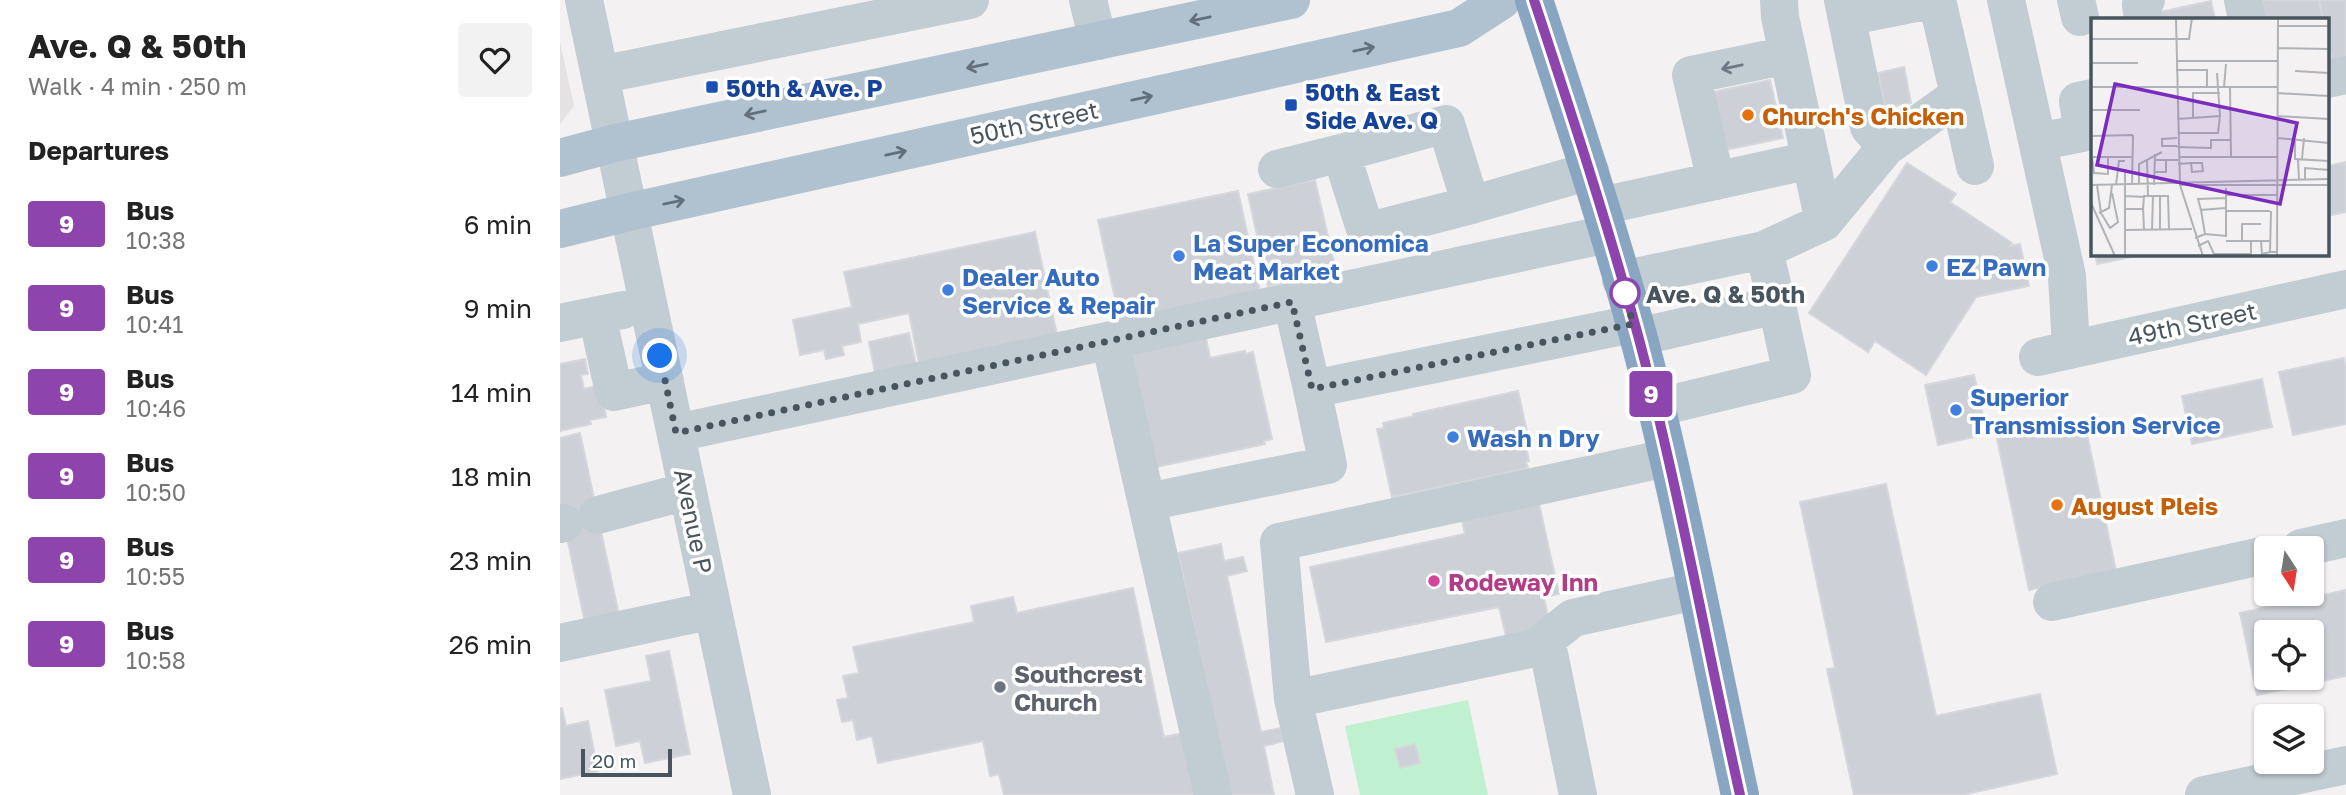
<!DOCTYPE html>
<html lang="en">
<head>
<meta charset="utf-8">
<style>
  body { margin:0; font-family:"Golos Text",sans-serif; background:#f2f2f2; color:#222; height:100vh; display:flex; flex-direction:column; font-size:26px; white-space:nowrap }
  * { box-sizing:border-box; margin:0 }
  p { font-size:23px; color:#767676 }
  .icon { flex:none; width:38px; height:38px; fill:none; stroke:currentColor; stroke-width:2; stroke-linecap:round; stroke-linejoin:round }
  .map { position:relative; flex:1; overflow:hidden }
  .details { display:flex; flex-direction:column; background:#fff; width:560px }
  .details>* { flex:none }
  .badge { padding:0 14px; border-radius:5px; font-size:24px; line-height:46px }
  .needle { width:46px; rotate:168deg }
  .controls { position:absolute; left:1694px; top:536px; display:grid; gap:14px }
  .controls a { display:grid; place-items:center; width:70px; height:70px; border-radius:7px; background:#fff; box-shadow:0 2px 5px #0004; font-size:35px }
  .scale { position:absolute; left:21px; bottom:18px; width:91px; box-sizing:border-box; padding-left:7px; border:4px solid #48555f; border-top:0; font-size:19px; line-height:24px; white-space:nowrap; color:#48555f; -webkit-text-stroke:5px #fff; paint-order:stroke }
  .you { position:absolute; width:35px; height:35px; margin:-18px; border:5px solid #fff; border-radius:50%; background:#1a73e8; box-shadow:0 0 0 10px #1a73e833 }
  .map>.badge { position:absolute; translate:-50% -50%; box-shadow:0 0 0 4px #fff }
  h2 { padding:0 28px; font-size:26px; line-height:63px }
  .round { display:grid; place-items:center; flex:none; width:74px; height:74px; border-radius:7px; background:#f2f2f2 }
  .summary { display:flex; align-items:center; justify-content:space-between; height:119px; padding:0 28px }
  h1 { font-size:33px; font-weight:700; line-height:52px }
  ul { padding:0; list-style:none }
  li { display:flex; align-items:center; gap:21px; height:84px; padding:0 28px }
  li div { flex:1 }
  li b { display:block; font-size:26px }
  li em { font-style:normal }
  li .badge { min-width:77px; font-weight:700; text-align:center }
  main { display:flex; flex:1; min-height:0 }
  .map>svg:first-child { display:block }
  .education { fill:#e4e2e3 }
  .green { fill:#bff1d1 }
  .building { fill:#cdd0d6; stroke:#d5d7dd; stroke-width:2; fill-rule:evenodd }
  .lines { fill:none; stroke-linecap:round; stroke-linejoin:round }
  .minor { stroke:#c1ccd3; stroke-width:38 }
  .major { stroke:#b0c2d0; stroke-width:38 }
  .highway { stroke:#88a6c1; stroke-width:38 }
  .oneway { stroke:#62707b }
  .oneway2 { stroke:#6c7982 }
  .line-casing { stroke:#fff; stroke-width:16 }
  .line { stroke:#8e44ad; stroke-width:10 }
  .walk { stroke:#48555f; stroke-width:7; stroke-dasharray:0 12.6 }
  .transit-dot { fill:#1a4fb4; stroke:#fff; stroke-width:2.5 }
  .food-dot { fill:#e8710a; stroke:#fff; stroke-width:2.5 }
  .shop-dot { fill:#3f7fe0; stroke:#fff; stroke-width:2.5 }
  .stop-dot { fill:#fff; stroke:#8e44ad; stroke-width:3.5 }
  .hotel-dot { fill:#d1479c; stroke:#fff; stroke-width:2.5 }
  .worship-dot { fill:#6b7280; stroke:#fff; stroke-width:2.5 }
  .labels { text-anchor:middle; dominant-baseline:central; stroke-width:7; stroke-linejoin:round; paint-order:stroke }
  .transit-label { font-size:24px; font-weight:bold; fill:#164399; stroke:#fff; text-anchor:start }
  .food-label { font-size:24px; font-weight:bold; fill:#c56008; stroke:#fff; text-anchor:start }
  .street-label { font-size:24px; fill:#48555f; stroke:#fff }
  .shop-label { font-size:24px; font-weight:bold; fill:#366cbe; stroke:#fff; text-anchor:start }
  .stop-label { font-size:24px; font-weight:bold; fill:#48555f; stroke:#fff; text-anchor:start }
  .hotel-label { font-size:24px; font-weight:bold; fill:#b23c85; stroke:#fff; text-anchor:start }
  .worship-label { font-size:24px; font-weight:bold; fill:#5b616d; stroke:#fff; text-anchor:start }
  .inset-road { fill:none; stroke:#afb3b7; stroke-width:2 }
  .view { fill:#7b2cbf; fill-opacity:0.15; stroke:#7b2cbf; stroke-width:3.5 }
  .inset-edge { fill:none; stroke:#48555f; stroke-width:3.5 }
</style>
</head>
<body>
<main>
<section class="details">
<div class="summary"><div><h1>Ave. Q &amp; 50th</h1><p>Walk · 4 min · 250 m</p></div><a class="round"><svg class="icon" aria-label="heart" viewBox="0 0 24 24"><path d="M12 20l-8-8c-3-5 5-10 8-4 3-6 11-1 8 4z"/></svg></a></div>
<h2>Departures</h2>
<ul>
<li><span class="badge" style="background:#8e44ad;color:#fff">9</span><div><b>Bus</b><p>10:38</p></div><em>6 min</em></li>
<li><span class="badge" style="background:#8e44ad;color:#fff">9</span><div><b>Bus</b><p>10:41</p></div><em>9 min</em></li>
<li><span class="badge" style="background:#8e44ad;color:#fff">9</span><div><b>Bus</b><p>10:46</p></div><em>14 min</em></li>
<li><span class="badge" style="background:#8e44ad;color:#fff">9</span><div><b>Bus</b><p>10:50</p></div><em>18 min</em></li>
<li><span class="badge" style="background:#8e44ad;color:#fff">9</span><div><b>Bus</b><p>10:55</p></div><em>23 min</em></li>
<li><span class="badge" style="background:#8e44ad;color:#fff">9</span><div><b>Bus</b><p>10:58</p></div><em>26 min</em></li>
</ul>
</section>
<div class="map">
<svg width="1786" height="795" viewBox="0 0 1786 795">
  <rect width="100%" height="100%" fill="#f3f1f1"/>
  <path class="education" d="M0 41 14 106 0 124Z"/>
  <path class="green" d="M908 700 928 795H800L785 726Z"/>
  <path class="building" d="M1702 0H1759L1763 19H1706Z
    M1759 0H1786V62L1773 65 1767 35V19H1763Z
    M1651 1 1655 19H1596L1595 13Z
    M1344 67 1351 103 1325 108 1318 73Z
    M1210 80 1223 138 1165 150 1153 92Z
    M1786 162V212L1767 216V166Z
    M1347 163 1396 194 1390 202 1452 243 1450 246 1460 244 1469 286 1416 297 1366 375 1315 341 1308 352 1249 313Z
    M755 180 776 271 708 286 688 194Z
    M678 191 700 292 560 322 538 220Z
    M475 232 497 335 359 364 349 313 298 324 301 342 282 346 284 355 266 359 264 350 240 355 233 320 292 307 284 272Z
    M1535 254H1586L1537 264Z
    M349 333 356 365 315 373 309 342Z
    M645 333 650 358 685 351 686 354 693 352 712 439 704 441 705 444 596 467 570 349Z
    M1784 358 1786 368V424L1733 435 1719 372Z
    M25 359 28 374 21 375 24 389 40 385 46 417 30 420 31 424 0 431V364Z
    M1414 375 1427 434 1378 445 1365 385Z
    M1702 379 1712 427 1632 444 1622 396Z
    M958 391 970 445 966 446 969 461 966 462 968 468 832 497 817 429 824 428 823 423 854 416 853 414Z
    M1524 420 1556 571 1469 590 1437 439Z
    M20 433 59 615 25 623 0 504V438Z
    M1326 484 1376 716 1480 694 1497 774 1402 795H1294L1267 669 1275 668 1240 502Z
    M978 499 999 594 984 597 990 627 946 636 939 607 766 642 750 567 905 534 901 515Z
    M661 544 664 561 683 557 687 571 667 576 701 732 721 728 724 741 704 746 714 795H670L618 553Z
    M573 588 604 737 624 733 638 795H444L439 774 430 776 423 741 318 763 312 736 297 740 293 720 282 722 277 700 288 698 283 676 299 673 293 647 414 622 411 606 453 597 457 613Z
    M1786 590V676L1697 695 1680 613ZM1706 632H1752V677H1706Z
    M109 651 130 754 85 763 80 741 56 746 45 690 91 681 86 656Z
    M2 708 6 726 28 721 38 771 0 779V709Z
    M855 744 860 763 840 768 835 749Z"/>
  <g class="lines">
    <path class="minor" d="M24 0 192 795
      M528 0 538 41
      M1219 0 1220 17 1264 222
      M1283 0 1309 127 1326 147
      M1446 0 1507 276 1511 349
      M1516 0 1520 17
      M1683 0 1687 19
      M1287 17 1371 0
      M1583 19 1581 5 1586 0
      M40 75 410 0
      M1767 79 1786 75
      M1399 95 1415 166
      M1523 133 1518 101 1532 98
      M1478 142 1532 131
      M717 169 781 153
      M1156 181 1131 75 1228 55
      M911 205 886 124 781 153 806 232 911 205 1030 171
      M1041 206 1251 160
      M1204 250 1264 222 1326 147 1399 95 1377 0
      M1061 280 1204 250 1217 305
      M732 302 752 389
      M37 315 54 392 105 381
      M0 323 63 310
      M1078 337 1217 305 1232 375 1095 408
      M550 341 653 795
      M1478 357 1786 289
      M116 433 1048 234
      M587 502 768 465 752 389 1073 324
      M38 515 127 491
      M0 524 4 523
      M1741 548 1786 538
      M1492 602 1706 555
      M986 639 1018 795
      M0 643 153 610
      M733 699 719 542 1107 458
      M755 795 733 699 975 648 1013 618 1136 591
      M1644 795 1786 765"/>
    <path class="major" d="M0 158 55 143 731 0
      M0 229 69 212 899 28 942 0"/>
    <path class="highway" d="M974 0C1011 113 1048 225 1079 339 1119 490 1147 643 1180 795"/>
  </g>
  <defs><path id="oneway-shaft" d="M-6 0H5M1.5-3L5.5 0L1.5 3" fill="none" stroke-width="1.6" stroke-linecap="round" stroke-linejoin="round" transform="scale(1.75)"/></defs>
  <g class="oneway">
    <use href="#oneway-shaft" transform="translate(640 19) rotate(168)"/>
    <use href="#oneway-shaft" transform="translate(804 49) rotate(-12)"/>
    <use href="#oneway-shaft" transform="translate(417 66) rotate(168)"/>
    <use href="#oneway-shaft" transform="translate(582 98) rotate(-12)"/>
    <use href="#oneway-shaft" transform="translate(195 113) rotate(168)"/>
    <use href="#oneway-shaft" transform="translate(336 153) rotate(-12)"/>
    <use href="#oneway-shaft" transform="translate(114 202) rotate(-12)"/>
  </g>
  <use class="oneway2" href="#oneway-shaft" transform="translate(1172 67) rotate(168)"/>
  <g class="lines">
    <defs>
      <path id="line" d="M974 0C1011 112 1048 225 1079 339 1119 490 1146 643 1180 795"/>
    </defs>
    <use href="#line" class="line-casing"/>
    <use href="#line" class="line"/>
    <path class="walk" d="M100 356 116 433 732 302 752 389 1073 324 1065 293"/>
  </g>
  <g class="transit-dot">
    <rect x="145" y="80" width="14" height="14" rx="3.5"/>
    <rect x="724" y="98" width="14" height="14" rx="3.5"/>
  </g>
  <g class="food-dot">
    <circle cx="1188" cy="115" r="7"/>
    <circle cx="1497" cy="505" r="7"/>
  </g>
  <g class="shop-dot">
    <circle cx="619" cy="256" r="7"/>
    <circle cx="1372" cy="266" r="7"/>
    <circle cx="388" cy="290" r="7"/>
    <circle cx="1396" cy="410" r="7"/>
    <circle cx="893" cy="437" r="7"/>
  </g>
  <circle class="stop-dot" cx="1065" cy="293" r="14"/>
  <circle class="hotel-dot" cx="874" cy="581" r="7"/>
  <circle class="worship-dot" cx="440" cy="687" r="7"/>
  <g class="labels">
    <g class="transit-label">
      <text x="166" y="87">50th &amp; Ave. P</text>
      <text x="745" y="91">50th &amp; East<tspan x="745" dy="28">Side Ave. Q</tspan></text>
    </g>
    <g class="food-label">
      <text x="1202" y="115">Church's Chicken</text>
      <text x="1511" y="505">August Pleis</text>
    </g>
    <g class="street-label">
      <text transform="translate(474 122) rotate(-12)">50th Street</text>
      <text transform="translate(1632 323) rotate(-12)">49th Street</text>
      <text transform="translate(134 521) rotate(78)">Avenue P</text>
    </g>
    <g class="shop-label">
      <text x="633" y="242">La Super Economica<tspan x="633" dy="28">Meat Market</tspan></text>
      <text x="1386" y="266">EZ Pawn</text>
      <text x="402" y="276">Dealer Auto<tspan x="402" dy="28">Service &amp; Repair</tspan></text>
      <text x="1410" y="396">Superior<tspan x="1410" dy="28">Transmission Service</tspan></text>
      <text x="907" y="437">Wash n Dry</text>
    </g>
    <g class="stop-label">
      <text x="1086" y="293">Ave. Q &amp; 50th</text>
    </g>
    <g class="hotel-label">
      <text x="888" y="581">Rodeway Inn</text>
    </g>
    <g class="worship-label">
      <text x="454" y="673">Southcrest<tspan x="454" dy="28">Church</tspan></text>
    </g>
  </g>
  <g transform="translate(1531 18)">
    <rect width="238" height="238" fill="#f3f1f1"/>
    <path class="inset-road" d="M85 0 89 167 112 238M187 8H238M0 21H98L101 0M187 30 238 31M85 43H187M0 45H47M85 52H116V69M204 53 238 55M0 69H186M133 69 135 46M139 69 140 139M186 75 238 78M0 92H49M186 98 238 101M102 99V75H129M86 101 129 98 126 55M87 115H127L129 98M0 118 42 117M86 120 71 121V128H86M186 120 238 125M204 123V141L238 143M86 129 120 130V122H140M0 139H41M1 139 3 155 17 156V139M88 139H186M207 141 208 162M211 141 213 120M56 142 57 178M64 142H87M87 146 100 145H111L112 153 101 154 100 145M34 151V238M64 154H75V142M214 162V150L238 152M0 167 238 161M6 167 10 195 19 210 27 204 21 175M25 167 28 143H34M41 167 42 117M48 167V146L71 134M63 167 64 136M90 167H238M135 170V193H179M135 177H186M34 178 53 179 52 191H34M52 178H77L78 211M69 178V212M0 185 24 238M52 189 53 212M110 192 107 181 135 180M180 193 179 234H186M8 195 18 190 21 167M34 212 101 211M61 212 62 178M114 216 135 218V193M104 220 114 216 110 192 135 190M135 223H179M151 223V206H170M170 223 171 236 179 234M107 228 117 223 124 238M123 236H160V223M186 238 187 0"/>
    <path class="view" d="M24 66 206 105 189 186 6 147Z"/>
    <rect width="238" height="238" class="inset-edge"/>
  </g>
</svg>
<div class="controls">
<a><svg class="needle" viewBox="-14 -14 28 28"><path d="M0-13l5 13h-10z" fill="#e53935"/><path d="M0 13l5-13h-10z" fill="#767676"/></svg></a>
<a><svg class="icon" aria-label="locate" viewBox="0 0 24 24"><circle cx="12" cy="12" r="6"/><path d="M12 2v4M12 18v4M2 12h4M18 12h4"/></svg></a>
<a><svg class="icon" aria-label="layers" viewBox="0 0 24 24"><path d="M12 4l9 5-9 5-9-5zM3 14l9 5 9-5"/></svg></a>
</div>
<div class="scale">20 m</div>
<div class="you" style="left:100px;top:356px"></div>
<b class="badge" style="left:1091px;top:394px;background:#8e44ad;color:#fff">9</b>
</div>
</main>
</body>
</html>
